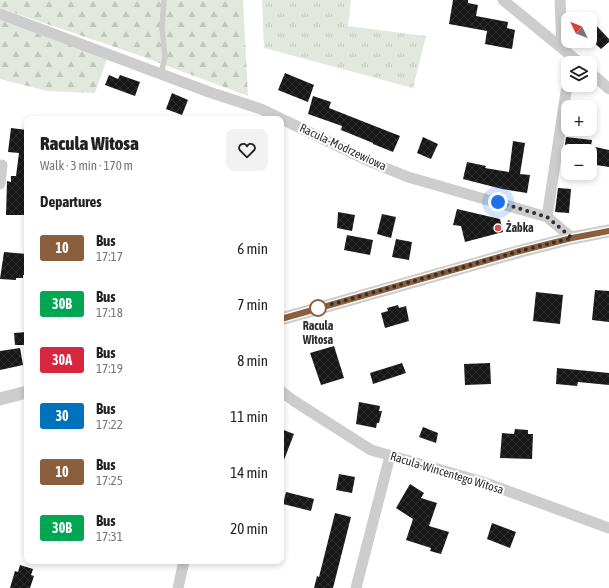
<!DOCTYPE html>
<html lang="en">
<head>
<meta charset="utf-8">
<style>
  body { margin:0; font-family:"Asap Condensed",sans-serif; background:#f2f2f2; color:#222; height:100vh; display:flex; flex-direction:column; font-size:15px; white-space:nowrap }
  * { box-sizing:border-box; margin:0 }
  p { font-size:13px; color:#767676 }
  .icon { flex:none; width:22px; height:22px; fill:none; stroke:currentColor; stroke-width:2; stroke-linecap:round; stroke-linejoin:round }
  .map { position:relative; flex:1; overflow:hidden }
  .sheet { position:absolute; left:24px; top:116px; width:260px; height:448px; display:flex; flex-direction:column; background:#fff; border-radius:8px; box-shadow:0 2px 6px #0003 }
  .sheet>* { flex:none }
  .badge { padding:0 8px; border-radius:3px; font-size:14px; line-height:26px }
  .needle { width:26px; rotate:313deg }
  .controls { position:absolute; left:561px; top:12px; display:grid; gap:8px }
  .controls a { display:grid; place-items:center; width:36px; height:36px; border-radius:8px; background:#fff; box-shadow:0 2px 6px #0003; font-size:20px }
  .you { position:absolute; width:20px; height:20px; margin:-10px; border:3px solid #fff; border-radius:50%; background:#1a73e8; box-shadow:0 0 0 6px #1a73e833 }
  .map>.badge { position:absolute; translate:-50% -50%; box-shadow:0 0 0 2px #fff }
  h2 { padding:0 16px; font-size:15px; line-height:36px }
  .round { display:grid; place-items:center; flex:none; width:42px; height:42px; border-radius:8px; background:#f2f2f2 }
  .head { display:flex; align-items:center; justify-content:space-between; height:68px; padding:0 16px }
  h1 { font-size:19px; font-weight:800; line-height:30px }
  ul { padding:0; list-style:none }
  li { display:flex; align-items:center; gap:12px; height:56px; padding:0 16px }
  li div { flex:1 }
  li b { display:block; font-size:15px }
  li em { font-style:normal }
  li .badge { min-width:44px; font-weight:700; text-align:center }
  .map>svg:first-child { display:block }
  .grass { fill:url(#grass-tufts) }
  .forest { fill:url(#forest-firs) }
  .building { fill:url(#building-cross-hatch) }
  .lines { fill:none; stroke-linecap:round; stroke-linejoin:round }
  .service { stroke:#cdcdcd; stroke-width:5.5 }
  .minor { stroke:#cdcdcd; stroke-width:11 }
  .tertiary { stroke:#cdcdcd; stroke-width:13 }
  .line-casing { stroke:#fff; stroke-width:9 }
  .line { stroke:#8b5e3c; stroke-width:6 }
  .walk { stroke:#303030; stroke-width:4; stroke-dasharray:0 7.2 }
  .poi-dot { fill:#d15049; stroke:#fff; stroke-width:1.5 }
  .stop-dot { fill:#fff; stroke:#8b5e3c; stroke-width:2 }
  .labels { text-anchor:middle; dominant-baseline:central; stroke-width:4; stroke-linejoin:round; paint-order:stroke }
  .street-label { font-size:12px; fill:#303030; stroke:#fff }
  .poi-label { font-size:12px; font-weight:bold; fill:#303030; stroke:#fff; text-anchor:start }
  .stop-label { font-size:12px; font-weight:bold; fill:#303030; stroke:#fff }
</style>
</head>
<body>
<div class="map">
<svg width="609" height="588" viewBox="0 0 609 588">
  <defs>
    <pattern id="grass-tufts" width="24" height="20" patternUnits="userSpaceOnUse"><rect width="24" height="20" fill="#e2e8dd"/><path d="M3 7l-1-3M5 7V3M7 7l1-3M15 17l-1-3M17 17v-4M19 17l1-3" fill="none" stroke="#c2c7be"/></pattern>
    <pattern id="forest-firs" width="22" height="20" patternUnits="userSpaceOnUse"><rect width="22" height="20" fill="#e2e8dd"/><path d="M5 1l3.5 6h-7zM16 11l3.5 6h-7z" fill="#c2c7be"/></pattern>
    <pattern id="building-cross-hatch" width="8" height="8" patternUnits="userSpaceOnUse"><rect width="8" height="8" fill="#171717"/><path d="M0 0l8 8M0 8l8-8" fill="none" stroke="#303030"/></pattern>
  </defs>
  <rect width="100%" height="100%" fill="#fff"/>
  <path class="grass" d="M262 0H351L348 26 426 36 413 88 264 48Z"/>
  <path class="forest" d="M0 0H243L248 96 138 55 0 8Z
    M0 16 109 53 95 93 47 91 0 79Z"/>
  <path class="building" d="M453 0H468V3L478 5 476 16 508 22 507 28 515 30 512 49 485 44 487 31 449 24Z
    M590 19 609 39V42L601 49 590 39Z
    M285 73 314 85 308 102 278 90Z
    M109 75 118 79 120 75 140 82 135 96 105 85Z
    M172 93 188 100 182 115 166 109Z
    M313 96 331 102 329 108 400 136 393 152 373 144V143L341 130 342 126 308 114Z
    M11 128 27 130V215H6L7 181 11 182V176H16L19 153 8 152Z
    M423 137 438 144 431 159 417 153Z
    M566 137 592 140 591 146 609 150V167L590 164V151H564Z
    M513 141 525 143 520 174 530 175 527 193 502 189 463 179 467 162 486 166 485 168 509 172Z
    M558 188 571 189 569 213 555 212Z
    M457 209 500 219 503 232 465 242 461 226 453 225Z
    M338 212 355 215 352 231 337 228Z
    M382 214 396 217 391 238 377 234Z
    M347 235 373 240 370 255 344 250Z
    M396 239 412 242 409 260 392 257Z
    M4 252 27 254V275H23V278H16V280L0 279Z
    M595 290 609 291V322L592 320Z
    M536 292 563 295 560 324 533 321Z
    M398 305 399 308 406 306 409 321 385 328 381 313 388 311 387 308Z
    M27 332V345H15L14 333Z
    M334 346 344 378 321 385 310 353Z
    M20 348 23 365 0 370V351Z
    M402 363 406 373 373 384 370 373Z
    M490 363 491 384 465 385 464 364Z
    M557 368 609 373V385L578 382 577 386 556 384Z
    M359 402 380 406 379 411H382L379 423H377L376 428 356 424Z
    M423 427 438 433 436 443 419 437Z
    M281 429 294 434 282 465H281Z
    M515 429 528 430V434H533L532 459 500 458 502 433 514 434Z
    M339 474 355 477 352 493 336 490Z
    M410 484 424 493 421 498 437 503 429 526 449 532 441 554 430 551 431 548 406 540 413 519 396 508Z
    M286 492 314 499 311 511 283 504Z
    M335 513 351 517 333 588H314L317 576 319 577Z
    M492 523 516 532 510 548 487 539Z
    M20 565 33 569 31 575 34 576 30 588H10L15 571 18 572Z"/>
  <g class="lines">
    <path class="service" d="M161 74 165 57 162 28 164 0"/>
    <path class="minor" d="M503 0 580 63
      M560 0 562 48
      M0 14 209 92 261 109 371 162 408 177 547 217 572 238
      M590 72 609 89
      M0 184 2 165
      M547 217 568 79
      M281 391 294 401 371 450 483 482 609 528
      M178 588 184 561
      M356 588 390 456"/>
    <path class="tertiary" d="M281 319 521 251 572 238 609 231
      M0 399 27 392"/>
  </g>
  <g class="lines">
    <defs>
      <path id="line" d="M281 319 520 251 572 238 609 231"/>
    </defs>
    <use href="#line" class="line-casing"/>
    <use href="#line" class="line"/>
    <path class="walk" d="M318 308 520 251 572 238 547 217 498 202"/>
  </g>
  <circle class="poi-dot" cx="498" cy="228" r="4"/>
  <circle class="stop-dot" cx="318" cy="308" r="8"/>
  <g class="labels">
    <g class="street-label">
      <text transform="translate(343 147) rotate(25)">Racula-Modrzewiowa</text>
      <text transform="translate(447 473) rotate(17)">Racula-Wincentego Witosa</text>
    </g>
    <g class="poi-label">
      <text x="506" y="228">Żabka</text>
    </g>
    <g class="stop-label">
      <text x="318" y="326">Racula<tspan x="318" dy="14">Witosa</tspan></text>
    </g>
  </g>
</svg>
<div class="controls">
<a><svg class="needle" viewBox="-14 -14 28 28"><path d="M0-13l5 13h-10z" fill="#e53935"/><path d="M0 13l5-13h-10z" fill="#767676"/></svg></a>
<a><svg class="icon" aria-label="layers" viewBox="0 0 24 24"><path d="M12 4l9 5-9 5-9-5zM3 14l9 5 9-5"/></svg></a>
<a>+</a>
<a>−</a>
</div>
<div class="you" style="left:498px;top:202px"></div>
<section class="sheet">
<div class="head"><div><h1>Racula Witosa</h1><p>Walk · 3 min · 170 m</p></div><a class="round"><svg class="icon" aria-label="heart" viewBox="0 0 24 24"><path d="M12 20l-8-8c-3-5 5-10 8-4 3-6 11-1 8 4z"/></svg></a></div>
<h2>Departures</h2>
<ul>
<li><span class="badge" style="background:#8b5e3c;color:#fff">10</span><div><b>Bus</b><p>17:17</p></div><em>6 min</em></li>
<li><span class="badge" style="background:#00a651;color:#fff">30B</span><div><b>Bus</b><p>17:18</p></div><em>7 min</em></li>
<li><span class="badge" style="background:#d7263d;color:#fff">30A</span><div><b>Bus</b><p>17:19</p></div><em>8 min</em></li>
<li><span class="badge" style="background:#0072bc;color:#fff">30</span><div><b>Bus</b><p>17:22</p></div><em>11 min</em></li>
<li><span class="badge" style="background:#8b5e3c;color:#fff">10</span><div><b>Bus</b><p>17:25</p></div><em>14 min</em></li>
<li><span class="badge" style="background:#00a651;color:#fff">30B</span><div><b>Bus</b><p>17:31</p></div><em>20 min</em></li>
</ul>
</section>
</div>
</body>
</html>
